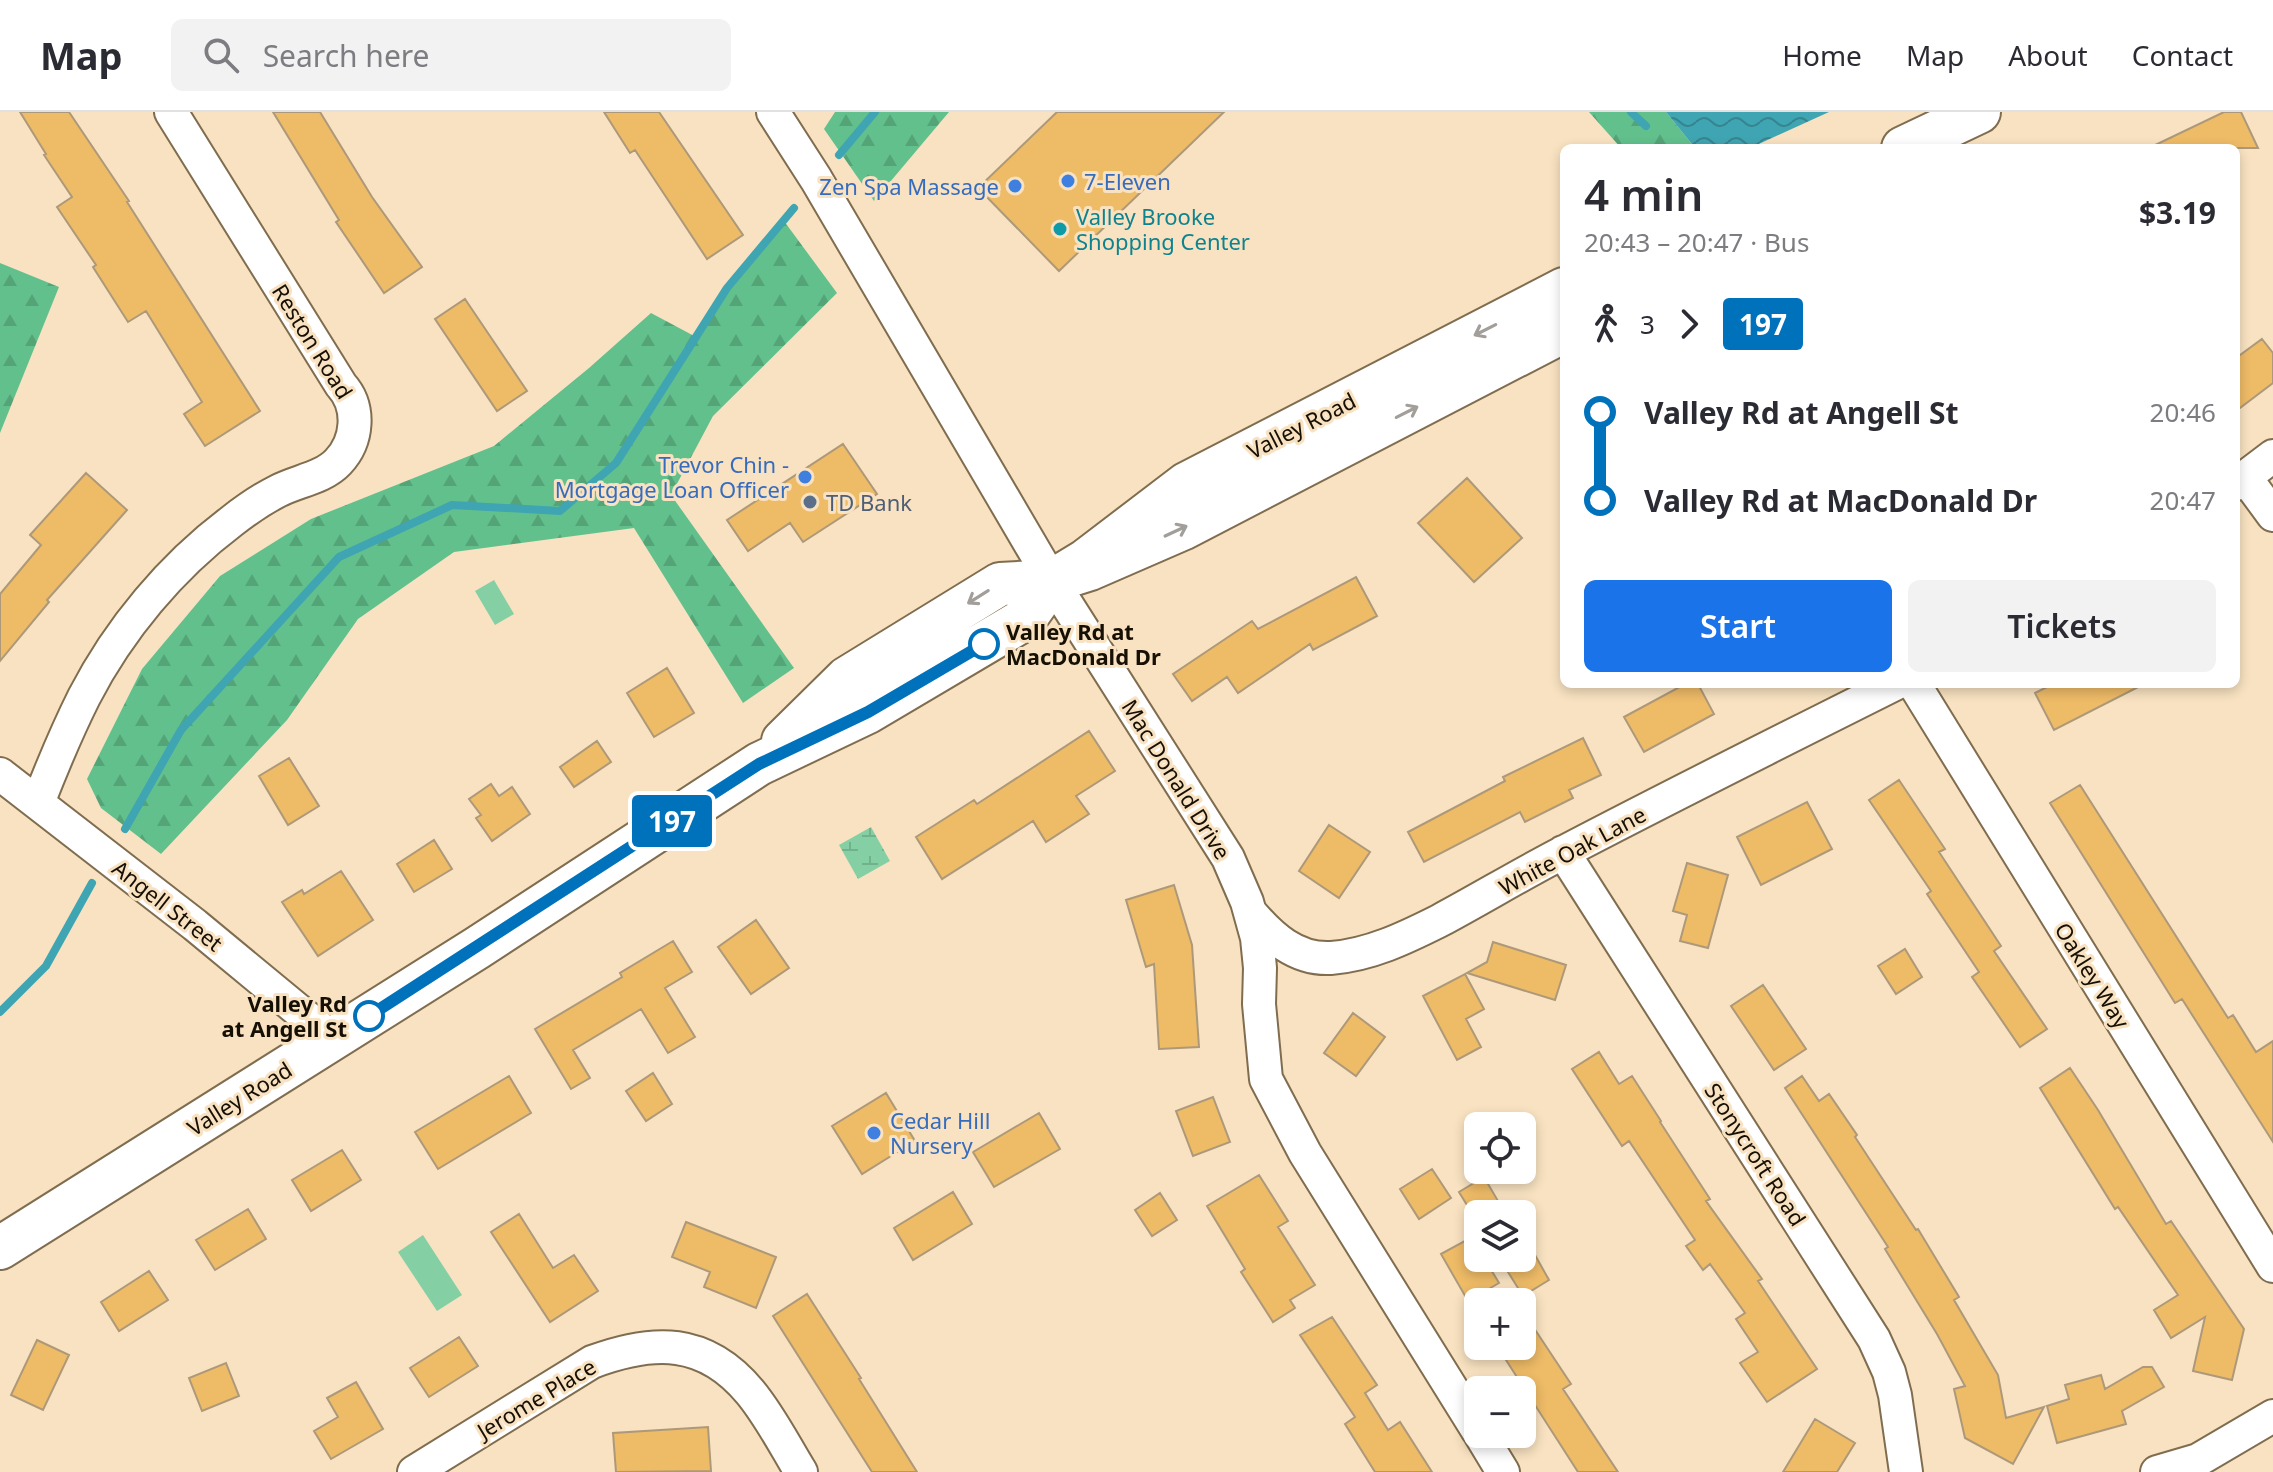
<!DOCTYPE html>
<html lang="en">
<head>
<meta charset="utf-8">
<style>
  body { margin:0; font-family:"Noto Sans",sans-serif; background:#f2f2f3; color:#2b2b33; height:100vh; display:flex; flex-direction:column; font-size:30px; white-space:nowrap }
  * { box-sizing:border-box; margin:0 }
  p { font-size:26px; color:#7c7c81 }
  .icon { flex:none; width:44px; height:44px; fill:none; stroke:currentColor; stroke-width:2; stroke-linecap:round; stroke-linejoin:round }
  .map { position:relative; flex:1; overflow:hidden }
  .details { position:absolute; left:1560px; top:32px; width:680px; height:544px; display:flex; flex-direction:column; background:#fff; border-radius:12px; box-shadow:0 4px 12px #0003 }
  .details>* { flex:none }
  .badge { padding:0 16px; border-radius:6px; font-size:28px; line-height:52px }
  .tools { position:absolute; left:1464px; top:1000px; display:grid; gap:16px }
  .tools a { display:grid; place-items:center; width:72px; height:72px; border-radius:12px; background:#fff; box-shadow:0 4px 12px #0003; font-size:40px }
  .map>.badge { position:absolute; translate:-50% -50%; box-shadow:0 0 0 4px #fff }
  .legs { display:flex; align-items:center; gap:12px; height:88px; padding:0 24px; font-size:26px }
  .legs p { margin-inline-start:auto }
  .summary { display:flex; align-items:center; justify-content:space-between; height:136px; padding:0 24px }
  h1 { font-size:44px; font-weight:600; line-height:60px }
  .cta { display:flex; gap:16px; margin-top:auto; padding:16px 24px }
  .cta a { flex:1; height:92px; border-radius:12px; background:#1a73e8; color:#fff; font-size:32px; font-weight:600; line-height:92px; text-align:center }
  .cta a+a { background:#f2f2f3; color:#2b2b33 }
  ul { padding:0 24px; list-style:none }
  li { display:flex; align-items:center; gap:28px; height:88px; font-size:30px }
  li i { display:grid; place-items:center; width:12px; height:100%; margin:0 10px; background:currentColor }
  li i::after { content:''; width:20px; height:20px; margin:-10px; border:6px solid; border-radius:50%; background:#fff }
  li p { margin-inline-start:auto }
  li:first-child i { background:linear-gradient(#0000 50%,currentColor 0) }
  li:last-child i { background:linear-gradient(currentColor 50%,#0000 0) }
  header { display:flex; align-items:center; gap:48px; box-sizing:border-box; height:112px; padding:0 40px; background:#fff; border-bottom:2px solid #e1e1e2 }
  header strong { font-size:38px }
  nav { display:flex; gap:44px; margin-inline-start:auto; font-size:28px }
  .search { width:560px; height:72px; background:#f2f2f3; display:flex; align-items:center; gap:20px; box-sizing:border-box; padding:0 28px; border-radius:12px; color:#7c7c81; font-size:30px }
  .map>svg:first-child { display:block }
  .green { fill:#84d0a4 }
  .forest { fill:url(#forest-firs) }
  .wetland { fill:url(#wetland-marsh) }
  .water { fill:url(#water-waves) }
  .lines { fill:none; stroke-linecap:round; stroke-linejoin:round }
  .stream { stroke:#40a5b2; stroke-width:8 }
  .building { fill:#eebb67; stroke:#ad997a; stroke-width:2 }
  .minor-casing { stroke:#806d4f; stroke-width:36 }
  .major-casing { stroke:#806d4f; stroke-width:46 }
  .minor { stroke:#fff; stroke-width:32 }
  .major { stroke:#fff; stroke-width:42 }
  .oneway { stroke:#a29f9b }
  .line-1-casing { stroke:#fff; stroke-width:18 }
  .line-1 { stroke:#0072bc; stroke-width:12 }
  .shop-dot { fill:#3f7fe0; stroke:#f8e2c1; stroke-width:3 }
  .culture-dot { fill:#0f9aa8; stroke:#f8e2c1; stroke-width:3 }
  .service-dot { fill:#5c6f8a; stroke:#f8e2c1; stroke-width:3 }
  .stop-1-dot { fill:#fff; stroke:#0072bc; stroke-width:4 }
  .labels { text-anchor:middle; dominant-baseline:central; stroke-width:6; stroke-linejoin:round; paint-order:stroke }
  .shop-label { font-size:22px; fill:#366cbe; stroke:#f8e2c1; text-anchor:start }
  .culture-label { font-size:22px; fill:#0d838f; stroke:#f8e2c1; text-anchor:start }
  .street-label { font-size:22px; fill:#160f04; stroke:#f8e2c1 }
  .service-label { font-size:22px; fill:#4e5e75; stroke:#f8e2c1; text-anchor:start }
  .stop-label { font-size:22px; font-weight:bold; fill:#160f04; stroke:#f8e2c1; text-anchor:start }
</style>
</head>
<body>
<header>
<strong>Map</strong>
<div class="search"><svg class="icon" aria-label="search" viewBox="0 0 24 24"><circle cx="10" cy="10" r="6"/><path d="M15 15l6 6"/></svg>Search here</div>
<nav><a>Home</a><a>Map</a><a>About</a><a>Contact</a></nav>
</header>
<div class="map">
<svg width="2273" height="1360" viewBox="0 0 2273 1360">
  <defs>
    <pattern id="forest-firs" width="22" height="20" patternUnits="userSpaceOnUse" patternTransform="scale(2)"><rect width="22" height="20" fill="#62c08d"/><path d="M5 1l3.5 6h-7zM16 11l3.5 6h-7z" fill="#54a478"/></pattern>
    <pattern id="wetland-marsh" width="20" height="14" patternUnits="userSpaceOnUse" patternTransform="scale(2)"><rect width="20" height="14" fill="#84d0a4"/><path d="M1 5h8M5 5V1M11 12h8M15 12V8" fill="none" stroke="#71b18c"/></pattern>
    <pattern id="water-waves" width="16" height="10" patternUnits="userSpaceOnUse" patternTransform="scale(2)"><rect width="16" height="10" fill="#40a5b2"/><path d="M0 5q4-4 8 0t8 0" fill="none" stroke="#35858f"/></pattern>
  </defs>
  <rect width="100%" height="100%" fill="#f8e2c1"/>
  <path class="green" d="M494 468 514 502 495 513 475 479Z
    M423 1123 462 1183 437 1199 398 1140Z"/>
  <path class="forest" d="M835 0H949L874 89 824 17Z
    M1589 0H1666L1695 36H1621Z
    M784 109 837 181 713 304 671 383 794 556 743 591 634 416 454 440 358 507 287 608 161 742 101 696 87 667 142 557 220 464 311 407 494 334 589 256 651 201 696 225 727 176Z
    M0 151 59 175 0 321Z"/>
  <path class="wetland" d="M871 715 890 749 858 767 839 733Z"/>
  <path class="water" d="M1666 0H1829L1750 36H1695Z"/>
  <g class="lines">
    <path class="stream" d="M1631 0 1646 14
      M839 43 875 0
      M125 717 181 618 339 445 452 393 560 399 616 351 727 176 794 96
      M0 900 46 854 92 771"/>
  </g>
  <path class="building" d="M20 0H69L129 89 127 90 260 299 205 334 184 302 202 290 146 199 128 210 93 155 96 153 57 95 72 85 44 43 46 42Z
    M273 0H320L372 85 422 155 384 181 336 110 339 108Z
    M604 0H659L743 123 707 147 635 38 630 41Z
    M1057 0H1224L1059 159 978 76Z
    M2224 0H2241L2258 36H2149Z
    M465 187 527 279 497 299 435 207Z
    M2262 227 2273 241V271L2236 299V246Z
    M843 332 877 382 803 430 790 411 748 439 727 408Z
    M86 361 127 398 47 488 49 490 0 549V482L41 433 30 423Z
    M1467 366 1522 426 1474 470 1418 411Z
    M1356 465 1377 504 1313 538 1310 532 1238 581 1227 565 1192 589 1173 562 1252 509 1258 517Z
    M667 556 694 601 654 625 627 581Z
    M1685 572H1698L1714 602 1644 640 1624 605Z
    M2053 572H2144L2054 618 2035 581Z
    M1089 619 1115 659 1076 684 1089 702 1046 730 1033 709 942 767 916 725 974 688 977 692Z
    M1583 626 1601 663 1569 678 1573 686 1525 710 1520 700 1424 750 1408 720 1505 669 1503 665Z
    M597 629 611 650 574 675 560 655Z
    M289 646 319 694 288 713 259 664Z
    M1899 668 1945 737 1939 740 2001 834 1994 839 2047 917 2020 935 1972 865 1979 860 1927 782 1931 779 1869 688Z
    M491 672 499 684 512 675 530 702 492 729 476 706 481 703 469 687Z
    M2080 673 2228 906 2233 903 2256 940 2273 929V1030L2182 887 2175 891 2050 691Z
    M1807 690 1832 737 1761 773 1737 725Z
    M1329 713 1370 740 1339 786 1299 759Z
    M434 728 452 757 414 780 397 752Z
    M1687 751 1728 763 1708 836 1680 829 1687 803 1673 799Z
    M341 759 373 808 318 844 282 790 302 778 304 782Z
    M1174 773 1192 833 1199 935 1159 937 1154 852 1146 855 1126 788Z
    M756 808 789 856 751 882 718 835Z
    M673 829 692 860 665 876 695 925 668 941 641 897 573 938 590 966 571 977 535 917 622 865 620 861Z
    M1493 830 1566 853 1555 888 1467 861 1487 850Z
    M1905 837 1922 865 1896 882 1878 854Z
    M1465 862 1484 897 1466 907 1481 935 1457 948 1423 884Z
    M1763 873 1806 937 1774 958 1731 894Z
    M1353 901 1385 925 1356 964 1324 941Z
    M1599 940 1619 972 1632 964 1661 1009 1660 1010 1710 1087 1706 1089 1762 1167 1758 1169 1817 1257 1767 1290 1740 1251 1758 1240 1736 1207 1745 1201 1710 1152 1703 1158 1686 1134 1695 1128 1629 1029 1622 1034 1572 957Z
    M2070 956 2098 998 2166 1112 2171 1109 2244 1217 2232 1268 2193 1259 2205 1205 2171 1226 2154 1198 2178 1183 2118 1095 2115 1097 2040 976Z
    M653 961 672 992 646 1009 626 979Z
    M509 964 531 1001 438 1057 415 1020Z
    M1802 964 1819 989 1829 982 1857 1023 1855 1025 1916 1118 1918 1117 1959 1185 1954 1188 1998 1263 2006 1306 2044 1295 2013 1352 1965 1326 1954 1277 1965 1274 1937 1222 1885 1137 1888 1135 1785 976Z
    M886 981 915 1029 862 1062 832 1014Z
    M1213 985 1230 1030 1193 1044 1176 999Z
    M1039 1001 1060 1037 994 1075 973 1040Z
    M342 1038 361 1068 311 1099 292 1068Z
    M1432 1057 1451 1086 1419 1107 1400 1077Z
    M1259 1063 1288 1109 1278 1115 1315 1173 1290 1188 1295 1196 1273 1210 1241 1160 1245 1157 1207 1094Z
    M1484 1065 1498 1089 1473 1103 1459 1080Z
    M953 1080 972 1112 913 1148 894 1116Z
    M1160 1081 1177 1108 1152 1124 1135 1098Z
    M248 1097 266 1127 215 1158 196 1128Z
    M519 1102 553 1156 574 1143 598 1179 550 1210 491 1120Z
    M686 1110 776 1145 756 1196 704 1175 710 1160 672 1145Z
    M1472 1125 1478 1135V1146H1484L1499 1171 1468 1189 1441 1142Z
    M1535 1143 1549 1168 1523 1184 1508 1160Z
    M149 1159 168 1188 119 1219 101 1190Z
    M807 1182 861 1266 859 1267 917 1360H872L773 1204Z
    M1522 1198 1571 1272 1563 1277 1618 1360H1578L1497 1234H1522Z
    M1332 1205 1377 1273 1365 1281 1388 1318 1400 1310 1432 1360H1375L1345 1312 1355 1305 1300 1223Z
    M459 1225 478 1254 429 1285 410 1256Z
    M37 1228 69 1243 43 1298 11 1283Z
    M226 1251 239 1284 202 1299 189 1266Z
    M2143 1255H2152L2164 1275 2122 1299 2126 1312 2057 1331 2047 1294 2069 1287 2065 1273 2101 1263 2105 1277Z
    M356 1270 383 1317 331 1347 314 1319 338 1305 327 1286Z
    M1815 1307 1855 1331 1837 1360H1783Z
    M708 1315 711 1359 616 1360 613 1321Z"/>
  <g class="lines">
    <defs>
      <path id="minor" d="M773 0 816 67 1052 469 1228 746 1247 790 1257 826 1260 856 1259 892 1266 967 1305 1041 1478 1319
        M2245 365 2273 403
        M2236 372 2273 344
        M1914 572 2273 1154
        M0 662 195 813 333 927
        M38 691C52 655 67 619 84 585 119 517 171 455 232 409 246 398 262 387 278 379 297 369 323 366 338 350 358 329 361 295 341 273L171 0
        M1563 740 1874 1227 1889 1260 1895 1283 1906 1360
        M1250 800C1271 825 1296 848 1331 846 1370 843 1405 826 1439 809 1482 786 1523 761 1566 739 1675 682 1785 627 1895 572
        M1480 1322 1503 1360
        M414 1360 592 1250C654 1227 705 1226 750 1280 770 1304 785 1334 801 1360
        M2157 1360 2198 1348 2273 1304"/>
      <path id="major" d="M1903 36 1979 0
        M783 629 847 566 1000 472 1052 469 1090 457 1182 417 1564 219
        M0 1136 477 836 759 652 868 600 1025 507 1052 469 1085 449 1186 372 1564 177"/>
    </defs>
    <use href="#minor" class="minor-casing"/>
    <use href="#major" class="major-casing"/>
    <use href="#minor" class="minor"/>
    <use href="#major" class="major"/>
  </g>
  <defs><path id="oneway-shaft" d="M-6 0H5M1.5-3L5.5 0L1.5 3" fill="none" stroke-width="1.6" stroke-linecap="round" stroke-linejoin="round" transform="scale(2)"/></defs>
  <g class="oneway">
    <use href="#oneway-shaft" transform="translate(1485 218) rotate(153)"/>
    <use href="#oneway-shaft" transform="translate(1407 300) rotate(-27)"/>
    <use href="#oneway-shaft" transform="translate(1176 419) rotate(-25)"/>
    <use href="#oneway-shaft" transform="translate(978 485) rotate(148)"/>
  </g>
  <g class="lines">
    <defs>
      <path id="line-1" d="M369 904 759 652 868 600 984 532"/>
    </defs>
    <use href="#line-1" class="line-1-casing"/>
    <use href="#line-1" class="line-1"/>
  </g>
  <g class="shop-dot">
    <circle cx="1068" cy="69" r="8"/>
    <circle cx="1015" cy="74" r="8"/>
    <circle cx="805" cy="365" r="8"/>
    <circle cx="874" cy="1021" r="8"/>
  </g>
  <circle class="culture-dot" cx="1060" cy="117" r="8"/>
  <circle class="service-dot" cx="810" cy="390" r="8"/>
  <g class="stop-1-dot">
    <circle cx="984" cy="532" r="14"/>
    <circle cx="369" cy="904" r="14"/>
  </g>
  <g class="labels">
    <g class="shop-label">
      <text x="1084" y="69">7-Eleven</text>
      <text x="999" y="74" text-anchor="end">Zen Spa Massage</text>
      <text x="789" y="352" text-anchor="end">Trevor Chin -<tspan x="789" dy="25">Mortgage Loan Officer</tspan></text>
      <text x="890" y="1008">Cedar Hill<tspan x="890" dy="25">Nursery</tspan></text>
    </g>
    <g class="culture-label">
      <text x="1076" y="104">Valley Brooke<tspan x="1076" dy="25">Shopping Center</tspan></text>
    </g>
    <g class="street-label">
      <text transform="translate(313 229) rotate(58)">Reston Road</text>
      <text transform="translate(1301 313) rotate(-27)">Valley Road</text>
      <text transform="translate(1177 667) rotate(58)">Mac Donald Drive</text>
      <text transform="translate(1572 738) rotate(-28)">White Oak Lane</text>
      <text transform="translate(168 793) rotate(38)">Angell Street</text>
      <text transform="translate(2093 863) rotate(58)">Oakley Way</text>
      <text transform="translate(239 986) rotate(-32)">Valley Road</text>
      <text transform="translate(1756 1042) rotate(57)">Stonycroft Road</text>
      <text transform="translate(536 1286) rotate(-31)">Jerome Place</text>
    </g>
    <g class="service-label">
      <text x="826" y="390">TD Bank</text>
    </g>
    <g class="stop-label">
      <text x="1006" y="519">Valley Rd at<tspan x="1006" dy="25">MacDonald Dr</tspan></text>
      <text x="347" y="891" text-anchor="end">Valley Rd<tspan x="347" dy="25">at Angell St</tspan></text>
    </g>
  </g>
</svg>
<div class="tools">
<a><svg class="icon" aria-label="locate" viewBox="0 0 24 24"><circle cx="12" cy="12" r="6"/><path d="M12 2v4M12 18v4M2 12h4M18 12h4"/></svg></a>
<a><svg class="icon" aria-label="layers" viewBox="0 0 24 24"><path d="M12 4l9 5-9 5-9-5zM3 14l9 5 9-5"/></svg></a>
<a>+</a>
<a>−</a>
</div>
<b class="badge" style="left:672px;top:709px;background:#0072bc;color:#fff">197</b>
<section class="details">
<div class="summary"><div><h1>4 min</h1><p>20:43 – 20:47 · Bus</p></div><b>$3.19</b></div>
<div class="legs"><svg class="icon" aria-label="walk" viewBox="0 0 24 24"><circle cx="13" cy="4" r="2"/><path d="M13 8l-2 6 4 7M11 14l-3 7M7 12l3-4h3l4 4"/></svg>3<svg class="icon" aria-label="forward" viewBox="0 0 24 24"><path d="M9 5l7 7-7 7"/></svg><b class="badge" style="background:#0072bc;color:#fff">197</b></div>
<ul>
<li><i style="color:#0072bc"></i><b>Valley Rd at Angell St</b><p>20:46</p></li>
<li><i style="color:#0072bc"></i><b>Valley Rd at MacDonald Dr</b><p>20:47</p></li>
</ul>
<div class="cta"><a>Start</a><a>Tickets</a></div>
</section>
</div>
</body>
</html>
